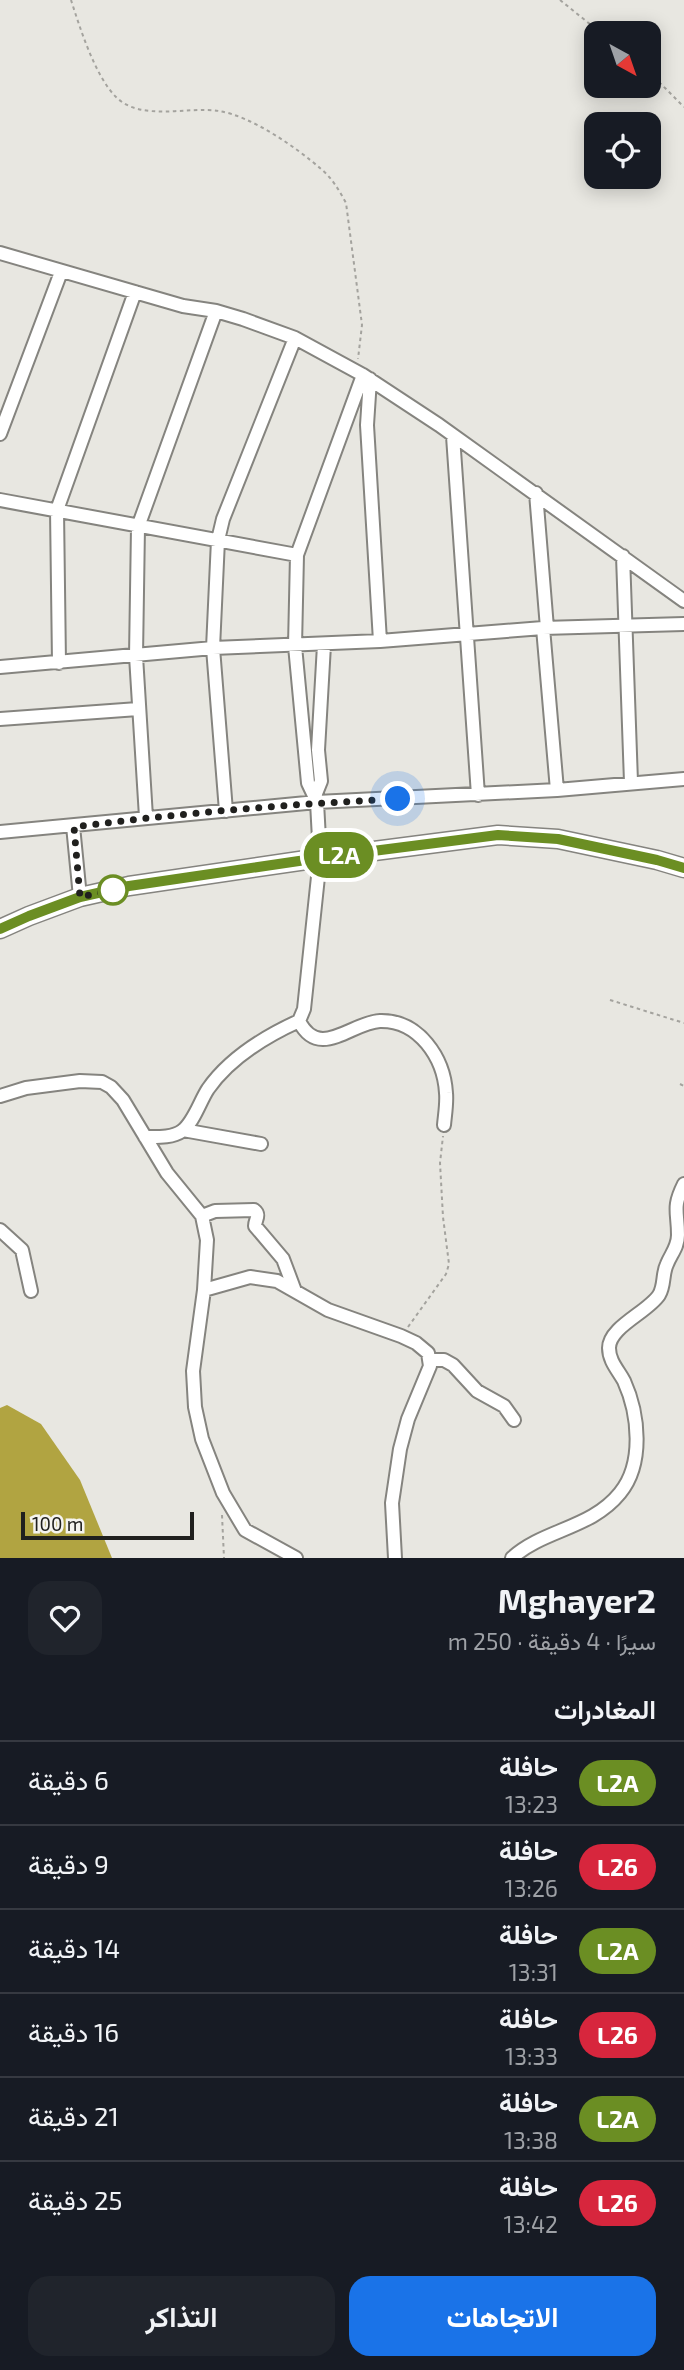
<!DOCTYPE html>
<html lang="ar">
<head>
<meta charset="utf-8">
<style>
  body { margin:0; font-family:"Exo 2",Vazirmatn,sans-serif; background:#20242c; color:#f1f3f6; direction:rtl; height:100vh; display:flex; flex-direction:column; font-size:26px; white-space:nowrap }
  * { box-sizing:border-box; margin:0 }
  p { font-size:23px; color:#9ea1a6 }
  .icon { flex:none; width:38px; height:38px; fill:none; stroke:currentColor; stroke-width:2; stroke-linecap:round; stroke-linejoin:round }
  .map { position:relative; height:1558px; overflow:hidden; direction:ltr }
  .drawer { display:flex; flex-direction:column; background:#171b24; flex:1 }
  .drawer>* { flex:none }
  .badge { padding:0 14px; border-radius:23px; font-size:24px; line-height:46px }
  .needle { width:46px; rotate:140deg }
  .tools { position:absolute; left:584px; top:21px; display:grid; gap:14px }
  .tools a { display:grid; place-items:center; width:77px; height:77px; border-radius:14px; background:#171b24; box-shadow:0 4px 18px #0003; font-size:35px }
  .scale { position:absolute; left:21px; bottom:18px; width:173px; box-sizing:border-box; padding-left:7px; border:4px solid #20201e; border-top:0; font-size:19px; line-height:24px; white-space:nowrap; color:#20201e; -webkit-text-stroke:5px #f5f4ef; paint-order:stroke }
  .you { position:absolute; width:35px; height:35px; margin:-18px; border:5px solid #fff; border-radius:50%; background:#1a73e8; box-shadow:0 0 0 10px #1a73e833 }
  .map>.badge { position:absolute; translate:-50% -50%; box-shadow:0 0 0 4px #fff }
  h2 { padding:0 28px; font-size:26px; line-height:63px }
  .round { display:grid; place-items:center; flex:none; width:74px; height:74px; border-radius:21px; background:#20242c }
  .headline { display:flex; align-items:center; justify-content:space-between; height:119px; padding:0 28px }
  h1 { font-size:33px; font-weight:700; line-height:52px }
  .action { display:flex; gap:14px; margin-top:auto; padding:14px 28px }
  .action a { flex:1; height:80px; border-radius:21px; background:#1a73e8; color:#fff; font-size:28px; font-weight:700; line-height:80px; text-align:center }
  .action a+a { background:#20242c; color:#f1f3f6 }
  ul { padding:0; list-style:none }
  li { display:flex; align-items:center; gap:21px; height:84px; padding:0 28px; border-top:2px solid #363941 }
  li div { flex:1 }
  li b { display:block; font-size:26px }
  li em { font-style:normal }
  li .badge { min-width:77px; font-weight:700; text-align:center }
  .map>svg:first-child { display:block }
  .forest { fill:#b1a441 }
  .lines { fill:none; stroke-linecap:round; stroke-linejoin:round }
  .minor-casing { stroke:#85847f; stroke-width:16 }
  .highway-casing { stroke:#85847f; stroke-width:21 }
  .path { stroke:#a4a39e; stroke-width:2; stroke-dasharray:3.5 3.5; stroke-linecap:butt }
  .minor { stroke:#fff; stroke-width:12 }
  .highway { stroke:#fff; stroke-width:18 }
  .line-casing { stroke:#fff; stroke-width:16 }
  .line { stroke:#6b8e23; stroke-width:10 }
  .walk { stroke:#20201e; stroke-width:7; stroke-dasharray:0 12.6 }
  .stop-dot { fill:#fff; stroke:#6b8e23; stroke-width:3.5 }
</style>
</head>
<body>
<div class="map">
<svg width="684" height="1558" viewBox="0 0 684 1558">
  <rect width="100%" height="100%" fill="#e8e7e1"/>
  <path class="forest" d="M7 1405 41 1424 80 1480 112 1558H0V1408Z"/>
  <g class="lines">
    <defs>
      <path id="minor" d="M0 253 183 306 216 311 243 319 295 338 363 375
        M0 434 61 272
        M453 436 478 795
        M536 493 547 628
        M0 500 297 555
        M623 556 631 782
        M543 628 557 790
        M380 641 543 628 684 624
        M59 663 57 510 135 292
        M0 667 213 648 380 641 367 425 370 379
        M0 719 138 709
        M315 796 321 781 318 750 324 645
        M226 811 213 648 218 540 223 519 295 338
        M146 817 136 656 138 527 216 311
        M73 826 80 897
        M0 832 317 802 557 790 684 779
        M299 1021C319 1061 352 1022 380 1021 419 1020 444 1058 446 1093 447 1103 445 1114 444 1125
        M0 1096 26 1088 80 1081 102 1082 111 1087 123 1100 167 1173 202 1216 207 1240 204 1290 193 1371 195 1407 202 1439 223 1493 245 1530 296 1558
        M183 1130 261 1144
        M145 1137C157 1137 172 1138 182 1131 194 1122 200 1101 208 1089 229 1059 266 1036 299 1021L304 1009 320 858 317 802 308 783 295 646 297 555 363 375 439 425 684 601
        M202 1216 215 1211 254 1210C261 1215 255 1219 255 1226L283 1259 295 1291
        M0 1230 22 1250 31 1291
        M204 1290 250 1277 277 1281 328 1310 401 1336 416 1343 428 1353 430 1366 408 1419 400 1449 392 1503 395 1558
        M430 1360H444L453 1365 477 1391 504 1406 514 1420
        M512 1558C544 1529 591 1529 620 1493 644 1464 639 1414 624 1381 618 1370 609 1361 609 1348 609 1327 648 1312 659 1295 665 1285 662 1274 667 1264 671 1254 678 1247 678 1235 678 1211 672 1208 684 1184"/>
      <path id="highway" d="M0 929 29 916 80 897 129 886 320 858 498 835 558 839 657 860 684 868"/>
    </defs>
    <use href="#minor" class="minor-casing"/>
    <use href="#highway" class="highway-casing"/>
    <path class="path" d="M71 0C80 28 95 76 116 97 141 122 188 106 219 111 251 116 296 147 321 169 332 178 339 190 346 203L362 325 358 359
      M560 0 601 33
      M649 72 684 107
      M610 1000 684 1023
      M680 1084 684 1086
      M408 1327 446 1274 449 1264 443 1217 440 1163 443 1136
      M222 1515 224 1558"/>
    <use href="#minor" class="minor"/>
    <use href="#highway" class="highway"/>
  </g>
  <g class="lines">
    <defs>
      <path id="line" d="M0 929 29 916 80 897 129 886 326 857 498 835 558 839 657 860 684 868"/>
    </defs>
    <use href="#line" class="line-casing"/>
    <use href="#line" class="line"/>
    <path class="walk" d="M113 890 80 897 74 827C181 813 289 804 398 799"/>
  </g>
  <circle class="stop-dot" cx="113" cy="890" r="14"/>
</svg>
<div class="tools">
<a><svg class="needle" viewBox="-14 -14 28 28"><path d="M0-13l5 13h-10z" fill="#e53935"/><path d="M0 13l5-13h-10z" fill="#9ea1a6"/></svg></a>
<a><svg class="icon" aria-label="locate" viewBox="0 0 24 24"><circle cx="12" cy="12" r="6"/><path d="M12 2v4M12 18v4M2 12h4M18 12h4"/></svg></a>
</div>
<div class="scale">100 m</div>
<div class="you" style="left:398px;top:799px"></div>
<b class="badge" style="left:339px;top:855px;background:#6b8e23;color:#fff">L2A</b>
</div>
<section class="drawer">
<div class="headline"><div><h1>Mghayer2</h1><p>سيرًا · 4 دقيقة · 250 m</p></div><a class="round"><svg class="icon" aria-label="heart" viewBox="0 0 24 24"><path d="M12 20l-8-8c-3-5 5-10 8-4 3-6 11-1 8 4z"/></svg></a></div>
<h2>المغادرات</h2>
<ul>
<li><span class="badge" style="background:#6b8e23;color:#fff">L2A</span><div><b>حافلة</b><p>13:23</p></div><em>6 دقيقة</em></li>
<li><span class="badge" style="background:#d7263d;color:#fff">L26</span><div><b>حافلة</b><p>13:26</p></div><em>9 دقيقة</em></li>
<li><span class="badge" style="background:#6b8e23;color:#fff">L2A</span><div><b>حافلة</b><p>13:31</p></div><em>14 دقيقة</em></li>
<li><span class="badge" style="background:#d7263d;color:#fff">L26</span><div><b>حافلة</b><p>13:33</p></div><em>16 دقيقة</em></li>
<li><span class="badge" style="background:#6b8e23;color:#fff">L2A</span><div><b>حافلة</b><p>13:38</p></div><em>21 دقيقة</em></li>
<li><span class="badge" style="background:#d7263d;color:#fff">L26</span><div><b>حافلة</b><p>13:42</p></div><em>25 دقيقة</em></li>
</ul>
<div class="action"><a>الاتجاهات</a><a>التذاكر</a></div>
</section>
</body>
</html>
